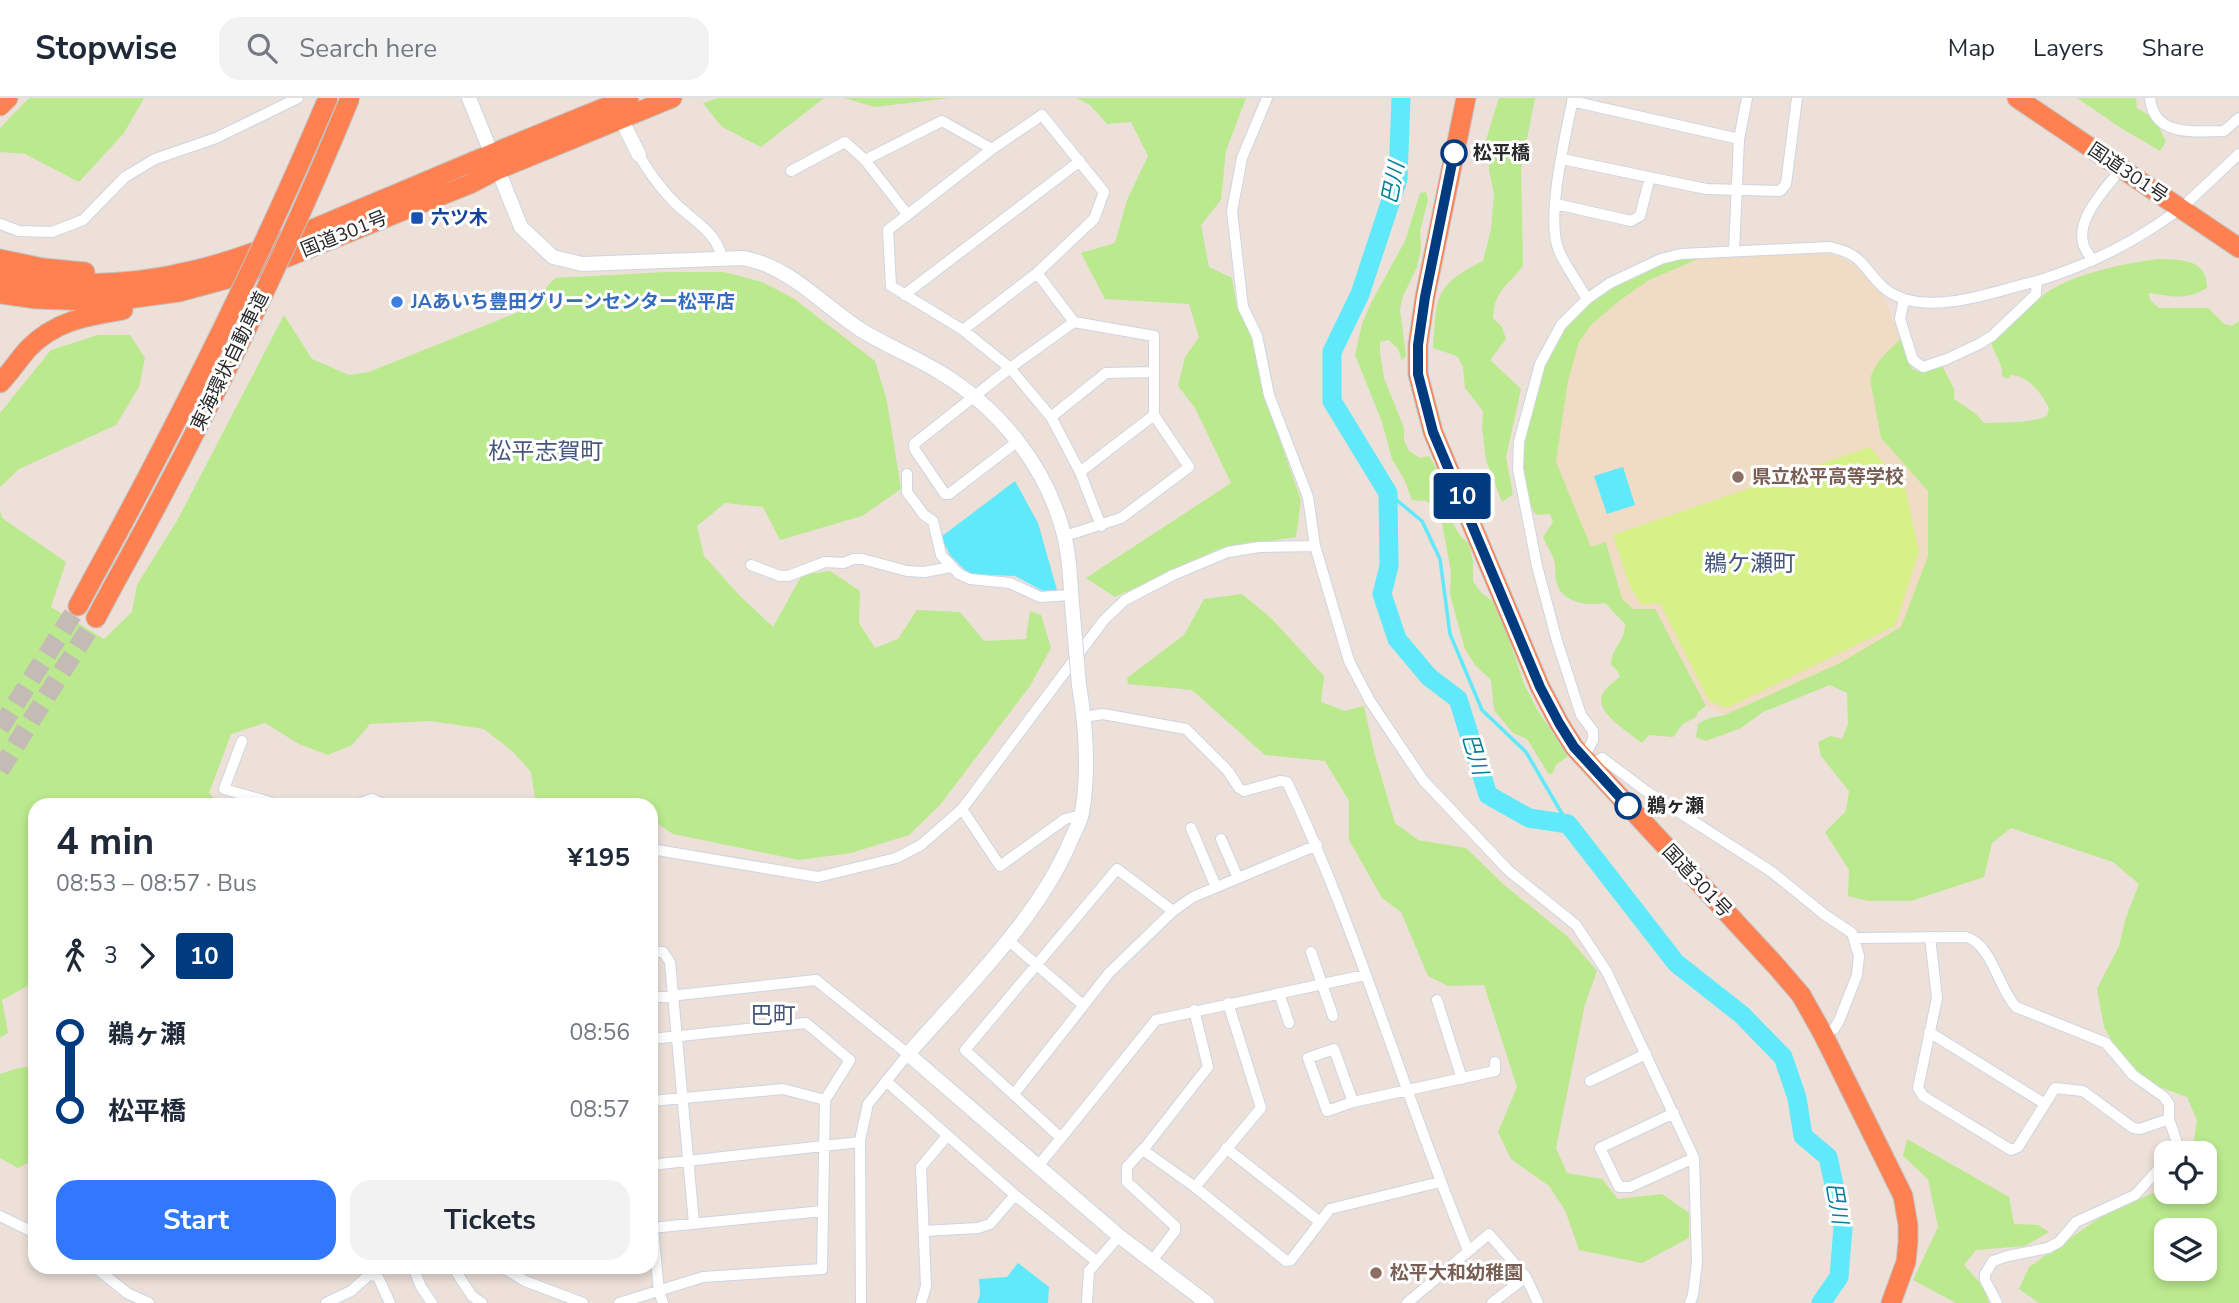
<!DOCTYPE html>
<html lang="en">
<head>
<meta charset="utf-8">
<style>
  body { margin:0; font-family:"Nunito Sans","Noto Sans JP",sans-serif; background:#f2f2f3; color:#1f2937; height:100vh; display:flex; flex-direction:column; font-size:26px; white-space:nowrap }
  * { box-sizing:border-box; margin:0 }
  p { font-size:23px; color:#747a83 }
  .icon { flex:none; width:38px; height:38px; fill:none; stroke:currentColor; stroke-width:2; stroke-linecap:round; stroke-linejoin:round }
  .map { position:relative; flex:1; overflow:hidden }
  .details { position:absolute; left:28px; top:700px; width:630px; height:476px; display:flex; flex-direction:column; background:#fff; border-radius:21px; box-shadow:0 4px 10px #0003 }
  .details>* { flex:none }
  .badge { padding:0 14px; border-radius:5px; font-size:24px; line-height:46px }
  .buttons { position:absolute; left:2154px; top:1043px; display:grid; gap:14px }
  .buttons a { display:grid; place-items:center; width:63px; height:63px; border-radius:14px; background:#fff; box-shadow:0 4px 10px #0003; font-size:35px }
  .map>.badge { position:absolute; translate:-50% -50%; box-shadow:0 0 0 4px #fff }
  .legs { display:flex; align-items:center; gap:10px; height:77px; padding:0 28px; font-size:23px }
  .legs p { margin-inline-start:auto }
  .headline { display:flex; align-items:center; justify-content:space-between; height:119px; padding:0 28px }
  h1 { font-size:38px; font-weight:700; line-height:52px }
  .button { display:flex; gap:14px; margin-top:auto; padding:14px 28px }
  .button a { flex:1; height:80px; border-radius:21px; background:#3278ff; color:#fff; font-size:28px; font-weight:700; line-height:80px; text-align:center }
  .button a+a { background:#f2f2f3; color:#1f2937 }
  ul { padding:0 28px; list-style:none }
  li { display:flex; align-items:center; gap:24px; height:77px; font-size:26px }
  li i { display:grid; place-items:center; width:10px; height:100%; margin:0 9px; background:currentColor }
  li i::after { content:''; width:18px; height:18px; margin:-9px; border:5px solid; border-radius:50%; background:#fff }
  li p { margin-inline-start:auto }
  li:first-child i { background:linear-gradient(#0000 50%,currentColor 0) }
  li:last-child i { background:linear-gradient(currentColor 50%,#0000 0) }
  header { display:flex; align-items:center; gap:42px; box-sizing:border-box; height:98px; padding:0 35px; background:#fff; border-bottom:2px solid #e0e1e3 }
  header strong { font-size:33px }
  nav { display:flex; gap:38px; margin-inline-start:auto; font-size:24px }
  .search { width:490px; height:63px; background:#f2f2f3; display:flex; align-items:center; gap:18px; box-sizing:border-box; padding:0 24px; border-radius:21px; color:#747a83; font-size:26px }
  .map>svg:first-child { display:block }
  .education { fill:#f0dbc5 }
  .green { fill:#bbe98e; fill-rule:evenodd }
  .pitch { fill:#d5f188 }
  .water { fill:#5fe9fa }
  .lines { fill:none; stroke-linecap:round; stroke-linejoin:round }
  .stream { stroke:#5fe9fa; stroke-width:3.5 }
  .river { stroke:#5fe9fa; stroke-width:19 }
  .highway-tunnel { stroke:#c5bbb5; stroke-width:19; stroke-dasharray:19 10; stroke-linecap:butt }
  .street-casing { stroke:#cdd5e3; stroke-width:12 }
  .secondary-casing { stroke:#cdd5e3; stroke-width:16 }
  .highway-casing { stroke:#c3c3c3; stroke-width:21 }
  .street { stroke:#fff; stroke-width:10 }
  .secondary { stroke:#fff; stroke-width:14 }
  .highway { stroke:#ff8050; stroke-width:19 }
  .secondary-bridge-casing { stroke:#cdd5e3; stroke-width:16; stroke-linecap:butt }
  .highway-bridge-casing { stroke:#c3c3c3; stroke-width:21; stroke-linecap:butt }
  .secondary-bridge { stroke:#fff; stroke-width:14 }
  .highway-bridge { stroke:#ff8050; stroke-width:19 }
  .line-1-casing { stroke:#fff; stroke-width:16 }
  .line-1 { stroke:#003b80; stroke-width:10 }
  .stop-1-dot { fill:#fff; stroke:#003b80; stroke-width:3.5 }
  .transit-dot { fill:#1a4fb4; stroke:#fff; stroke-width:2.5 }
  .shop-dot { fill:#3f7fe0; stroke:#fff; stroke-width:2.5 }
  .education-dot { fill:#8d6e63; stroke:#fff; stroke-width:2.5 }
  .labels { text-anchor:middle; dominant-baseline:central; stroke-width:6; stroke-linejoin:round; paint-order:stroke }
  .stop-label { font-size:19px; font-weight:bold; fill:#282828; stroke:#fff; text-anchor:start }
  .street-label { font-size:19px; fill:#282828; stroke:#fff }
  .transit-label { font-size:19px; font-weight:bold; fill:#164399; stroke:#fff; text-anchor:start }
  .shop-label { font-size:19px; font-weight:bold; fill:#366cbe; stroke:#fff; text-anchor:start }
  .education-label { font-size:19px; font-weight:bold; fill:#785e54; stroke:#fff; text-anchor:start }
  .water-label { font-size:21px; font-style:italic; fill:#027f9c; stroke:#fff }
  .quarter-label { font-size:23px; fill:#45577c; stroke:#fff }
</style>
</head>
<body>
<header>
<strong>Stopwise</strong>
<div class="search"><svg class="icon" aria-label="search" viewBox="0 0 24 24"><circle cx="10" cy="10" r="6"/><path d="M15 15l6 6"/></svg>Search here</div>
<nav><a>Map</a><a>Layers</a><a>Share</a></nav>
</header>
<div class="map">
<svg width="2239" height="1205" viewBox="0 0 2239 1205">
  <rect width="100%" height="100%" fill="#ece0d8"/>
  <path class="education" d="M1825 155 1840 159 1854 167 1883 198 1901 241 1880 260 1870 281 1881 340 1928 393V458L1901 530 1840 565 1725 617 1706 608 1655 512 1633 511 1622 501 1607 445 1591 450 1556 364 1568 283 1579 244 1591 227 1619 203 1649 182 1698 161Z"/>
  <path class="green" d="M29 0H144L124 35 79 84 25 56 0 54V30Z
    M718 0H824L761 49 722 29 703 5Z
    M844 0H950L875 9Z
    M1077 0H1246L1226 53 1221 102 1201 127 1209 169 1232 180 1237 210 1252 236 1265 300 1301 402 1296 439 1221 450 1115 499 1086 480 1231 385 1195 310 1178 288 1185 259 1199 239 1189 206 1105 201 1081 155 1115 145 1127 102 1148 58 1131 24 1107 26 1090 7Z
    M1499 0H1535L1521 72 1523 168C1508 188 1494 192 1493 220L1502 229 1506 241 1490 262 1521 291 1506 359 1513 396 1502 404 1486 362 1482 329 1483 313 1465 290 1463 269 1457 258 1433 250C1437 199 1433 188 1483 163L1491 131 1494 96 1489 72V53L1485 45Z
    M2077 0H2136L2137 10 2154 20 2166 43 2160 53 2121 30Z
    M1426 94 1428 102 1420 133 1421 150 1417 169 1403 198 1400 211 1406 258 1402 262 1398 251 1389 242 1380 244V255L1384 280 1404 330V342L1409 353 1420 360 1429 358 1439 375V402L1461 439 1469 446 1473 463V484L1482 495 1498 508 1524 586 1538 613 1568 658 1556 667 1552 676 1548 675 1527 641 1513 635 1494 612 1491 582 1475 567 1465 551 1450 497 1451 474 1441 420 1435 409 1426 403 1412 402 1404 381 1392 361 1382 324 1355 257 1362 226 1372 203 1405 143 1420 95Z
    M1679 161H1698L1649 182 1619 203 1591 227 1579 244 1568 283 1556 364 1591 449 1606 444 1622 501 1633 511H1655L1706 608 1698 614 1696 619 1683 626 1673 639 1649 637 1642 645C1629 634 1592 613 1603 595 1606 589 1615 583 1620 579L1617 572 1611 567C1612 548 1625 544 1625 526L1605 505C1588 508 1563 505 1557 486 1554 478 1557 467 1553 459 1550 452 1546 447 1543 439L1553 424 1550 416 1537 417 1533 413C1518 373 1523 348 1534 308 1540 288 1544 266 1554 247 1574 206 1636 171 1679 161Z
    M2159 161C2181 162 2207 160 2207 190 2185 203 2172 198 2148 195L2151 203 2159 210H2208L2224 226 2232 228 2239 223V1205H2039L2019 1191 2029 1169 2099 1120 2166 1089V1094H2205V1055H2192L2197 1022 2187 999 2157 988 2124 964 2104 929 2097 891 2119 848 2126 819 2139 786 2113 764 2011 730 1992 745 1984 779 1911 803H1868L1848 798 1849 772 1825 734 1846 713 1849 693 1821 658 1818 644 1831 638 1842 641 1848 626 1847 595 1830 587 1763 614 1741 630 1706 643 1696 639 1698 626 1709 620 1725 617 1840 565 1901 529 1928 458V393L1881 340 1870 281C1875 263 1888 253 1901 241L1912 271 1920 274 1943 269 1954 291V301L1976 316 1984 325C1999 325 2035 325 2047 318L2049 310C2041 295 2029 278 2011 277L2008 281 2002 278C2003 263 1993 256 1991 243 2009 227 2026 210 2045 196 2071 176 2126 165 2159 161ZM2166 1132H2205V1171H2166Z
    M667 174H724L762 184 793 200 875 263 887 303 901 391 862 418 780 442 763 409 725 405 697 428 704 458 740 498 773 529 802 477 830 473 860 493 859 525 875 550 898 541 917 512 960 514 984 543 1026 541 1030 513 1041 517 1051 550 1030 588 940 707 909 737 851 755 799 762 673 736 651 721V707H536L531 674 513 654 484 631 431 623 370 626 352 647 328 657 299 646 265 625 231 636 209 695 221 707H35V884L2 902 8 935 0 940V411L2 420 66 464 51 509 104 541 132 514 137 487 178 421 284 217 312 261 349 277 369 274 526 211 555 180Z
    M98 237H130L145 260 139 289 116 327 19 371 0 389V315L51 252Z
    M1242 496 1271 520 1324 578 1321 604 1345 613 1364 608 1374 654 1395 725 1418 742 1466 750 1503 786 1568 839 1597 873 1585 906 1556 1050 1567 1075 1602 1081 1618 1101 1662 1096 1689 1115V1140L1642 1165 1579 1152 1565 1112 1549 1088 1511 1061 1498 1034 1517 989 1484 887 1448 888 1428 878 1401 814 1382 800 1349 742V703L1325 663 1265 657 1192 592 1128 586 1127 580 1184 537 1204 501Z
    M35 968V1061L18 1070 0 1060V976L18 970Z
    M1907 1041 2009 1099 2014 1126 2038 1127 2049 1134 2025 1148 1976 1152 1964 1167 1983 1188 1989 1205H1956L1913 1182 1938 1129 1928 1081 1903 1058Z"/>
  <path class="pitch" d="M1870 349 1905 390 1919 453 1895 528 1727 610 1709 603 1660 505 1642 507 1630 489 1613 437Z"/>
  <path class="water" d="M1623 369 1635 407 1607 416 1594 378Z
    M1015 383 1038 425 1057 492 1043 493 1015 478 969 476 950 457 941 439Z
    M1018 1165 1049 1189 1048 1205H977L980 1197 979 1181 1007 1179Z"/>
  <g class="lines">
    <path class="stream" d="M1388 395 1422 423 1440 461 1450 536 1482 612 1526 654 1568 726"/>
    <path class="river" d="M1401 0 1398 81 1360 196 1332 254V303L1388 395 1389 468 1382 496 1397 541 1429 579 1458 601 1488 697 1529 720 1568 726 1676 865 1742 917 1783 959 1797 1000 1803 1038 1828 1059 1843 1129 1839 1179 1821 1205"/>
    <path class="highway-tunnel" d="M0 630 78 508
      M0 672 96 520"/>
    <defs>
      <path id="street" d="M1267 0 1242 60 1232 113 1243 209 1257 238 1269 297 1308 399 1315 448 1349 563 1370 603 1423 682 1509 773 1576 827 1607 874 1694 1060 1697 1164 1693 1197 1690 1205
        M1573 0C1566 36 1545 120 1559 153 1566 169 1578 185 1587 201
        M2150 0C2154 40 2195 33 2224 33L2239 20
        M1572 3 1739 41
        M639 57C648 73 659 88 672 102 690 121 716 132 722 160
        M1562 61 1706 91 1780 93 1786 86 1797 0
        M791 73 845 44 865 62
        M2189 103 2239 56
        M1556 106 1631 123 1640 118 1650 79
        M907 116 865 62 942 23 992 51
        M0 126 19 133 52 134 83 122 125 79 155 61 216 40 298 0
        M1734 153 1739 41 1747 0
        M2092 163C2090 158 2086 153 2084 148 2074 122 2106 90 2121 71
        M1037 175 1074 224 1154 238V317L1189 369 1121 420 1065 438
        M904 197 1080 63
        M1904 201C1947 213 1995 193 2037 183
        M963 232 1037 175 1094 121 1104 94 1042 17 992 51 888 132 891 188 963 232 1010 270 1051 319 1080 374 1101 428
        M1051 319 1106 275 1154 274
        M1018 343 949 396H945L915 352 914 346 1010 270 1074 224
        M1080 374 1154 317
        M907 376V394L924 417 933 423 941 457 959 476 970 481 1010 485 1040 499 1071 497
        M751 467 780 478H788L825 464 844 465 853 461H862L907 473 924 474 951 469
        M1084 619 1103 616 1186 631 1228 673 1239 690 1244 693 1280 683 1287 684C1359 835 1404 998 1468 1152
        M242 643 224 691 280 707
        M1584 660 1593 642V633L1581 617 1557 543 1537 468 1518 371 1519 344 1540 266 1561 227 1587 201 1610 185 1661 161 1681 156 1830 149C1865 157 1861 169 1884 190 1889 195 1897 198 1904 201L1900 221 1913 262 1923 269 1947 261 1979 246 1992 238 2036 196 2037 183C2086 168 2133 145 2174 115
        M1592 668 1602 660 1646 693 1772 774 1825 817 1852 835 1859 858 1857 877 1839 923 1834 931 1823 936
        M355 707 372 701 385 707
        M962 711 1000 768 1065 721 1081 717
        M1191 730 1216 789
        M1221 741 1238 780
        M651 751 818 779 896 760 921 747 962 711 1104 522 1125 502 1173 477 1228 454 1259 449 1315 448
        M1173 813 1117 771 965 952 1061 1040 1156 922 1365 877
        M1854 840 1966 839C1991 845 1999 891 2016 909L2106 945 2133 977 2164 999 2169 1006V1021L2140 1031 2133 1030 2083 993 2055 990 2018 1049 2011 1052 1923 998 1918 990 1937 900 1930 839
        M1008 842 1083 907
        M651 854H663L670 864 694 1125
        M1311 854 1333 918
        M1279 895 1289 925
        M651 900 816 882 908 956 868 1006 860 1042 861 1205
        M1437 902 1462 981
        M1194 912 1208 969 1143 1052 1195 1089 1286 1163 1291 1162 1330 1111 1440 1084
        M1929 934 2045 1006
        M886 983 1015 1097 1096 1163
        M1590 983 1646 956
        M1014 996 1109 875 1173 813 1193 799 1317 747
        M651 1003 783 991 825 1002
        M1353 1004 1334 951 1308 960 1327 1013 1353 1004 1495 973V964
        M1674 1015 1600 1050 1619 1089H1630L1694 1060
        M2169 1021 2176 1042 2172 1055
        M1144 1050 1127 1069V1084L1175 1128V1133L1151 1164
        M1226 1050 1320 1124
        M651 1067 860 1044
        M1038 1068 1061 1040
        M1195 1089 1261 1010 1228 905
        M0 1118 35 1135
        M651 1130 823 1113
        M653 1130 659 1194 663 1205
        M924 1133 978 1130 990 1126 1015 1097
        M95 1169 127 1195 149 1205
        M413 1169 421 1189 432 1205
        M453 1169 472 1198 482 1205
        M502 1169 525 1183 583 1205
        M1526 1179 1538 1205
        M326 1205 351 1193 370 1176 378 1179 390 1205
        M619 1205 703 1179 822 1171 825 1002 850 962 806 925 651 941
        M921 1205 926 1188 921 1069 947 1038
        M1087 1205 1089 1173 1119 1138
        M1407 1205 1489 1136 1526 1179 1492 1205
        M1997 1205 1985 1182V1176L1993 1163 2008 1158 2048 1150 2059 1144 2076 1124 2135 1097 2166 1063"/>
      <path id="secondary" d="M469 0 521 129 553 159 582 166 744 160C752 162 761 164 769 168 803 183 830 212 861 232 887 248 915 259 941 275 1000 311 1047 369 1064 437 1070 459 1070 483 1072 506
        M621 21 639 57
        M1079 587C1086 628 1089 673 1082 715 1080 725 1074 735 1070 744 1038 821 962 894 908 956L1119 1138 1207 1205"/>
      <path id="highway" d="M1466 0 1425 199 1418 247V276L1433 334 1540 589 1559 625 1574 649 1777 869 1801 897 1823 936 1903 1098 1908 1127V1144L1906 1164 1891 1205
        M2017 0 2239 150
        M0 8 8 0
        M0 161 43 170 85 174
        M0 179C64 189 132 188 195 172 258 157 323 126 384 101 465 67 547 32 629 0
        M0 196 36 201 92 203 120 202 179 194 245 176 470 86 497 72 672 0
        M0 285C10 275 18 262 28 251 54 223 87 218 123 212
        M78 508 92 482
        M96 520 111 492"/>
    </defs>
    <use href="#street" class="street-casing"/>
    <use href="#secondary" class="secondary-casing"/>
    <use href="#highway" class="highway-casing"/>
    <use href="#street" class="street"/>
    <use href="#secondary" class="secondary"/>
    <use href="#highway" class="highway"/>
    <defs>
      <path id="secondary-bridge" d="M1072 506 1079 587"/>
      <path id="highway-bridge" d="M92 482C178 325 258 165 328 0
        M111 492C199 333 281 169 350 0"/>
    </defs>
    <use href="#secondary-bridge" class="secondary-bridge-casing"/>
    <use href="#highway-bridge" class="highway-bridge-casing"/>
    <use href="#secondary-bridge" class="secondary-bridge"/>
    <use href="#highway-bridge" class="highway-bridge"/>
  </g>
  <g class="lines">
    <defs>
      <path id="line-1" d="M1454 55 1425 199 1418 247V276L1433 334 1540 589 1559 625 1574 649 1628 708"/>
    </defs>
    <use href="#line-1" class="line-1-casing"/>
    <use href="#line-1" class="line-1"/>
  </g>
  <g class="stop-1-dot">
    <circle cx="1454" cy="55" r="12"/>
    <circle cx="1628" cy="708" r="12"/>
  </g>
  <rect class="transit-dot" x="410" y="113" width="14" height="14" rx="3.5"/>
  <circle class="shop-dot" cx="397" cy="204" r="7"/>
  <g class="education-dot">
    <circle cx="1738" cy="379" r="7"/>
    <circle cx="1376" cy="1175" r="7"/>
  </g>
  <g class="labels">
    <g class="stop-label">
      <text x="1473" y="55">松平橋</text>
      <text x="1647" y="708">鵜ヶ瀬</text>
    </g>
    <g class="street-label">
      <text transform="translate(2128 75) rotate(34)">国道301号</text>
      <text transform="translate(344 136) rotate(-22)">国道301号</text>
      <text transform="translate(230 263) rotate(-64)">東海環状自動車道</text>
      <text transform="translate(1697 783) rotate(47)">国道301号</text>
    </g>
    <g class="transit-label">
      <text x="431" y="120">六ツ木</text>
    </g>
    <g class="shop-label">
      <text x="411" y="204">JAあいち豊田グリーンセンター松平店</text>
    </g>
    <g class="education-label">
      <text x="1752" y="379">県立松平高等学校</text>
      <text x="1390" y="1175">松平大和幼稚園</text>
    </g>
    <g class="water-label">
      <text transform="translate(1393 85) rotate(-79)">巴川</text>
      <text transform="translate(1475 656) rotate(73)">巴川</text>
      <text transform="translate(1837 1105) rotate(80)">巴川</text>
    </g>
    <g class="quarter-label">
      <text x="546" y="353">松平志賀町</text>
      <text x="1750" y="465">鵜ケ瀬町</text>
      <text x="773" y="917">巴町</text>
    </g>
  </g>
</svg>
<div class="buttons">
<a><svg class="icon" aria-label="locate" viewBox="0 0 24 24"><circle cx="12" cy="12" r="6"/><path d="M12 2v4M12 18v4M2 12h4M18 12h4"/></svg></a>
<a><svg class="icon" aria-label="layers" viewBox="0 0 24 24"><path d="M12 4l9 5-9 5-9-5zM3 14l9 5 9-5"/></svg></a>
</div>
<b class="badge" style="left:1462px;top:398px;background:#003b80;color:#fff">10</b>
<section class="details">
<div class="headline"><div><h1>4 min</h1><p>08:53 – 08:57 · Bus</p></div><b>¥195</b></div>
<div class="legs"><svg class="icon" aria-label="walk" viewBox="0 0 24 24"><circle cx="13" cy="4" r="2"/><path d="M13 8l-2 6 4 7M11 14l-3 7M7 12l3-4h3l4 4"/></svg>3<svg class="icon" aria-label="forward" viewBox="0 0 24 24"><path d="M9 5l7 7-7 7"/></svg><b class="badge" style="background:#003b80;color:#fff">10</b></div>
<ul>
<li><i style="color:#003b80"></i><b>鵜ヶ瀬</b><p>08:56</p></li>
<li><i style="color:#003b80"></i><b>松平橋</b><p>08:57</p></li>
</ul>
<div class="button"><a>Start</a><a>Tickets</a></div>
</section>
</div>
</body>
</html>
